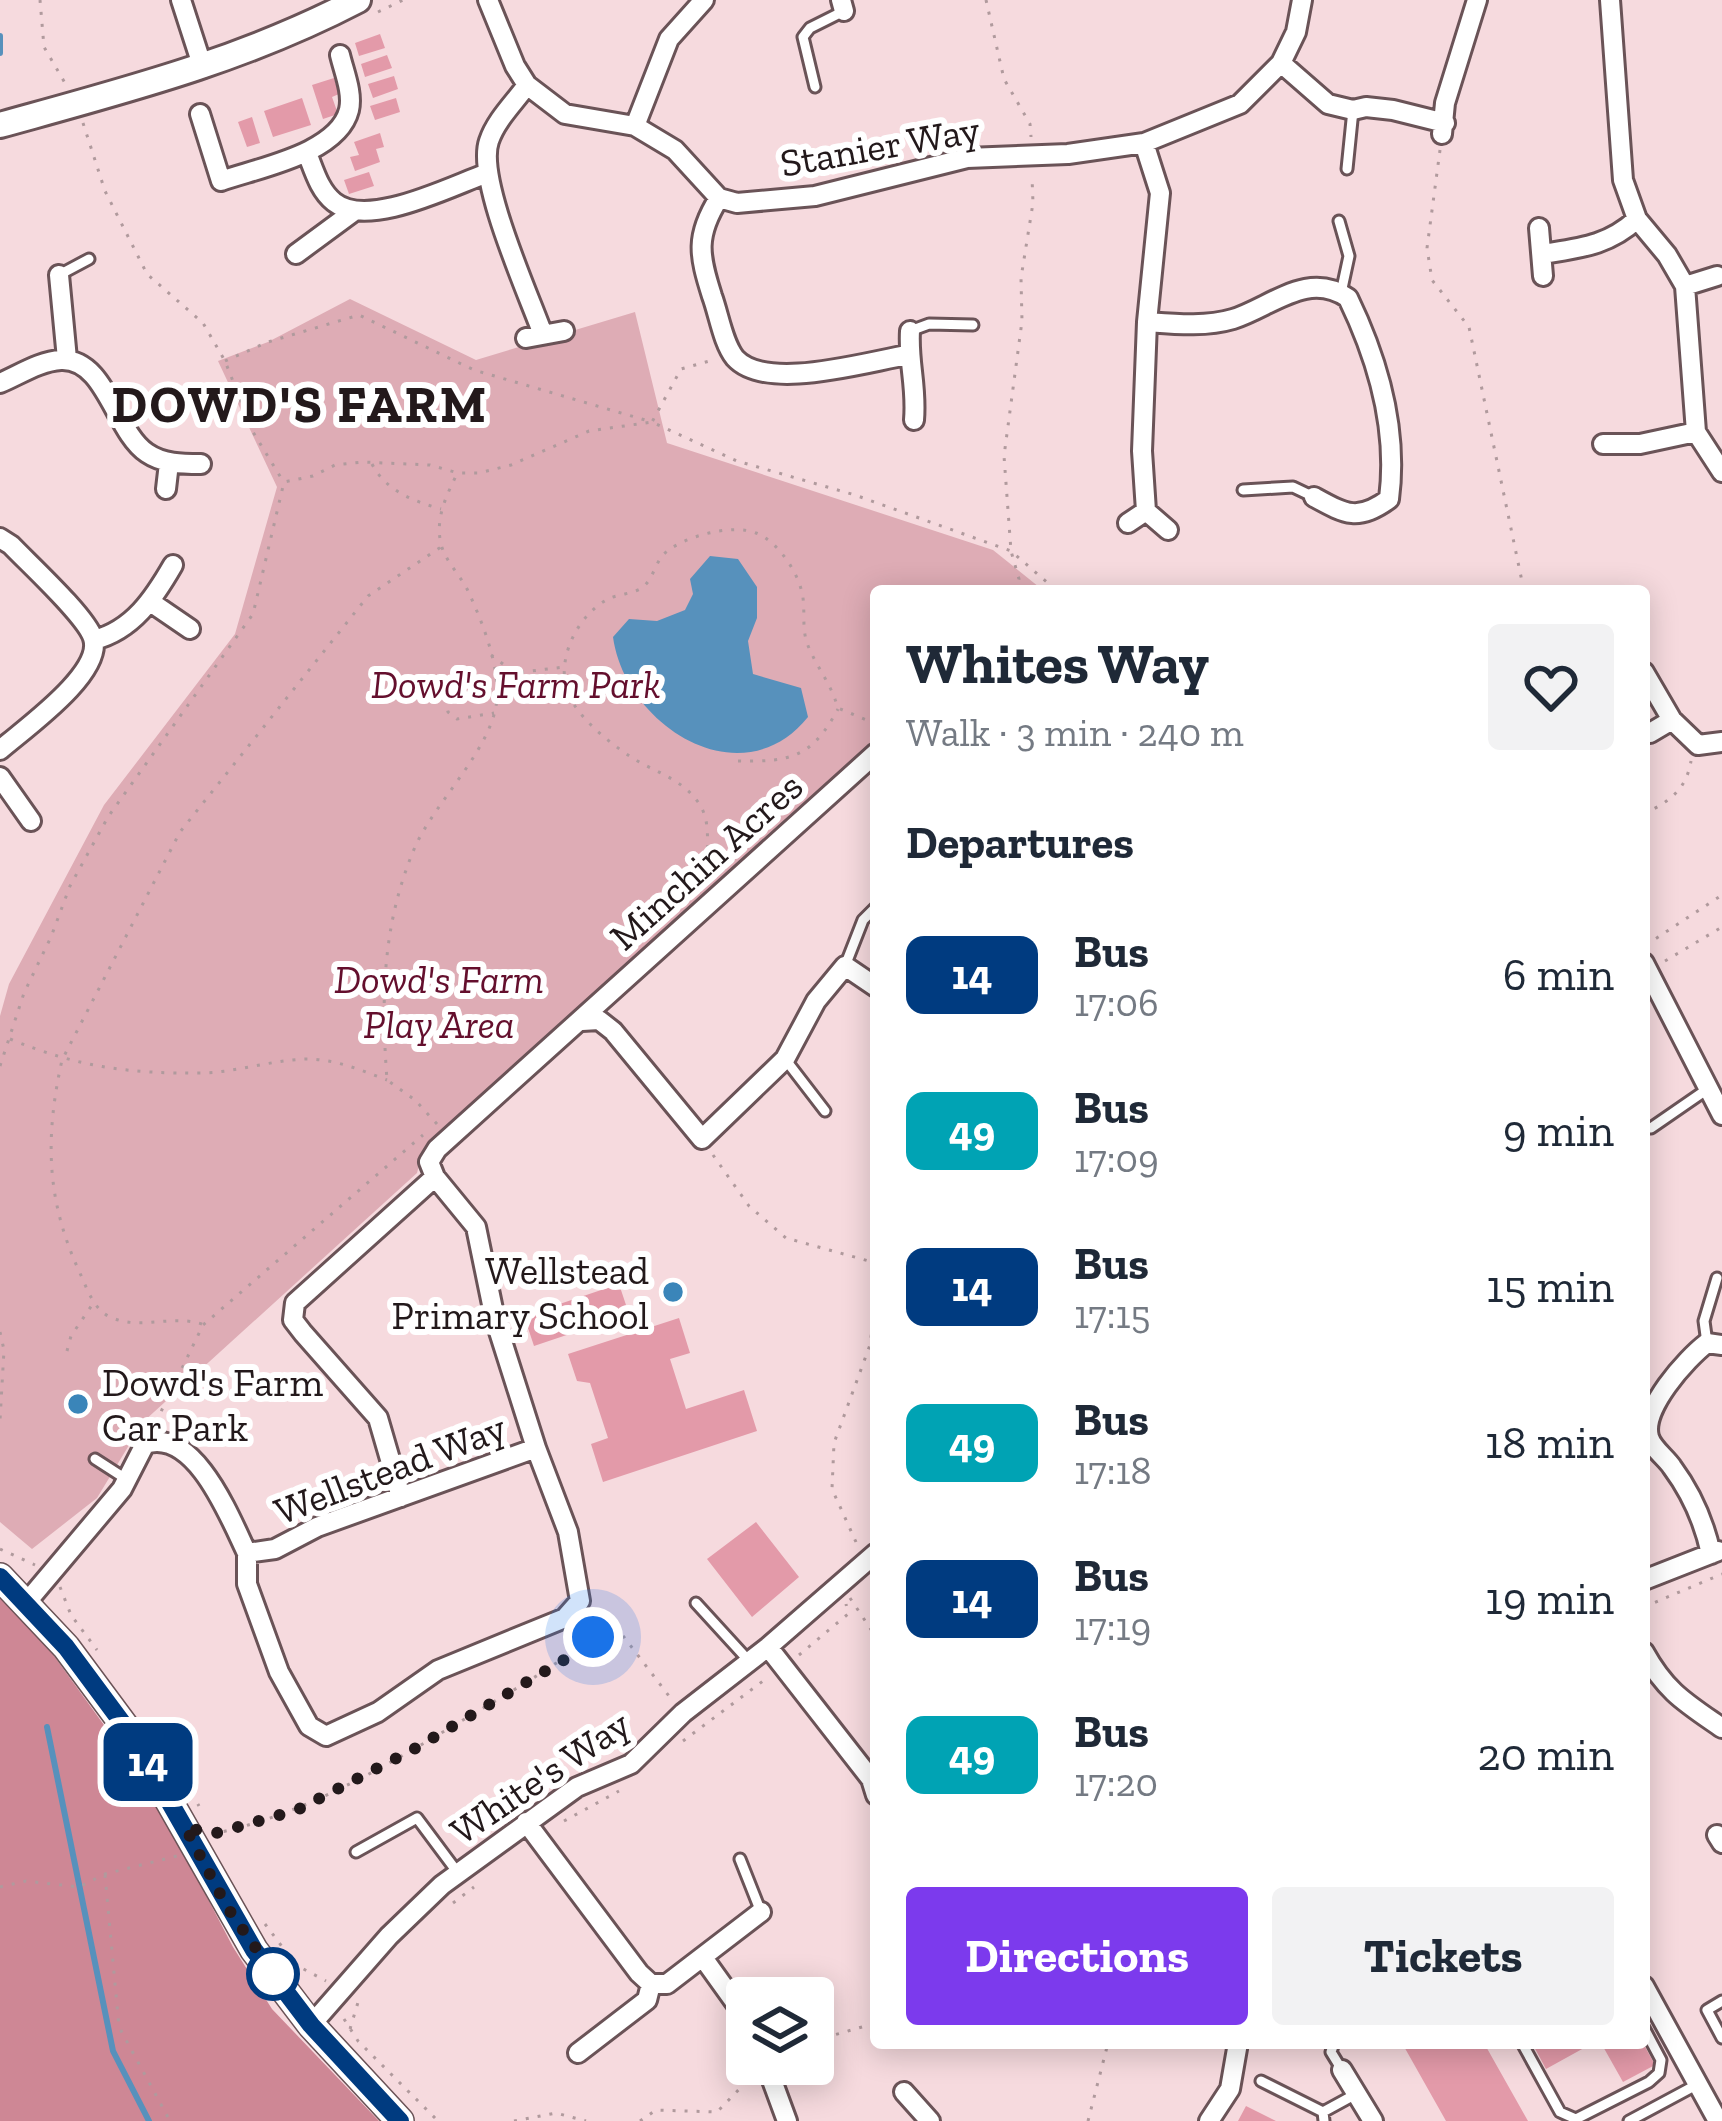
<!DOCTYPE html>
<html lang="en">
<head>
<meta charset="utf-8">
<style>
  body { margin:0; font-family:"Zilla Slab",serif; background:#f2f2f3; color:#1f2937; height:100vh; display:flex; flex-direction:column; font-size:45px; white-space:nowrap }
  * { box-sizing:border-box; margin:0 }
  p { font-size:39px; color:#747a83 }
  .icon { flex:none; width:66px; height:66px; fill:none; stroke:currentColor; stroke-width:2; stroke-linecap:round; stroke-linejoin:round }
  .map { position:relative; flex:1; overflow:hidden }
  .details { position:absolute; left:870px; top:585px; width:780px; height:1464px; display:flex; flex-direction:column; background:#fff; border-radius:12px; box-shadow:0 6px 30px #0003 }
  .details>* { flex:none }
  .badge { padding:0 24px; border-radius:18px; font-size:42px; line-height:78px }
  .buttons { position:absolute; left:726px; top:1977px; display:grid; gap:24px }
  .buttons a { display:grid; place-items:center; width:108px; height:108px; border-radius:12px; background:#fff; box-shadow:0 6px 30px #0003; font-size:60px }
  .you { position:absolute; width:60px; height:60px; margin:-30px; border:9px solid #fff; border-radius:50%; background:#1a73e8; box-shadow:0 0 0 18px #1a73e833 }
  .map>.badge { position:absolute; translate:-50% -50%; box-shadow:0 0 0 6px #fff }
  h2 { padding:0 36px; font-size:45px; line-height:108px }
  .round { display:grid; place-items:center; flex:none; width:126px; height:126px; border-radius:12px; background:#f2f2f3 }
  .head { display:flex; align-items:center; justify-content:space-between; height:204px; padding:0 36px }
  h1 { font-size:57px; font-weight:700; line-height:90px }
  .action { display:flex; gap:24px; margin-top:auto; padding:24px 36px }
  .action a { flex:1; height:138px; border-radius:12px; background:#7c3aed; color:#fff; font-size:48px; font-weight:700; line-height:138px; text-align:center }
  .action a+a { background:#f2f2f3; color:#1f2937 }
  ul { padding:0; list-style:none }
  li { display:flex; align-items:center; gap:36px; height:156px; padding:0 36px }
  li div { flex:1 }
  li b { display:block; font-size:45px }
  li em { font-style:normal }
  li .badge { min-width:132px; font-weight:700; text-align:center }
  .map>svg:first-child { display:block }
  .green { fill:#deacb5 }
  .forest { fill:#ce8795 }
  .water { fill:#5791bc }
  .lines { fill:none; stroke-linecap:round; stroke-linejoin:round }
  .stream { stroke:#5791bc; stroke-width:6 }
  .building { fill:#e39aa9 }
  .lane-casing { stroke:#6a5357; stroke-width:15 }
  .street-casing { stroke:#6a5357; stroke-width:24 }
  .secondary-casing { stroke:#6a5357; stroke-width:30 }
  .path { stroke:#b09a9d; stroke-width:3; stroke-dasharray:3 9; stroke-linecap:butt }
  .lane { stroke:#fff; stroke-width:9 }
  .street { stroke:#fff; stroke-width:18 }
  .secondary { stroke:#fff; stroke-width:24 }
  .line-casing { stroke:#fff; stroke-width:27 }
  .line { stroke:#003b80; stroke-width:18 }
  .walk { stroke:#23191b; stroke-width:12; stroke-dasharray:0 21.6 }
  .poi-dot { fill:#3a85b9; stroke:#fff; stroke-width:4.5 }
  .stop-dot { fill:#fff; stroke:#003b80; stroke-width:6 }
  .labels { text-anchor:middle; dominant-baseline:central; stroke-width:12; stroke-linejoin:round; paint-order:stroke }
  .street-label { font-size:39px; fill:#23191b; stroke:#fff }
  .park-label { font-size:39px; font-style:italic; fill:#640f2d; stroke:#fff }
  .poi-label { font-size:39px; fill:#23191b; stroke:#fff; text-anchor:end }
  .district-label { font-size:51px; font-weight:bold; letter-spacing:3px; fill:#23191b; stroke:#fff }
</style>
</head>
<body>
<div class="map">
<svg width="1722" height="2121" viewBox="0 0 1722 2121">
  <rect width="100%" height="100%" fill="#f6dade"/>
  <path class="green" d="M350 299 476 360 635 312 667 443 993 550 1044 591H876V741L422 1154 417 1173 143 1422 97 1498 32 1549 0 1522V1016L9 984 104 805 235 634 277 487 218 361 268 342Z"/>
  <path class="forest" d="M0 1595 36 1631 151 1790 233 1947 272 2009 379 2121H0Z"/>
  <path class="water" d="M710 556 738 559 757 587V618L748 641 753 674 801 688 808 717C741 800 625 725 613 637L629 619 657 621 685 610 693 594 690 579Z"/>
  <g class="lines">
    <path class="stream" d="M0 36V53
      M47 1727 113 2051 149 2121"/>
  </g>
  <path class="building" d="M380 34 385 48 359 56 355 43Z
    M387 55 392 68 365 77 361 64Z
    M394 76 398 89 373 98 368 84Z
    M334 78 339 94 332 97 338 114 323 119 312 85Z
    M302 98 311 125 273 137 264 111Z
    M396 98 400 112 375 120 370 106Z
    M252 117 260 143 247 147 238 122Z
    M380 133 384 147 376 149 380 162 355 171 350 157 359 155 354 142Z
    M369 172 374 186 349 194 344 180Z
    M619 1284 629 1314 534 1346 524 1316Z
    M679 1318 690 1353 670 1359 686 1409 744 1390 757 1431 603 1482 591 1444 608 1438 590 1383 577 1381 568 1354Z
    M756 1522 799 1577 752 1617 707 1559Z
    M1402 2043H1484L1528 2121H1446Z
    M1532 2043H1593L1546 2069Z
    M1601 2043H1643L1655 2065 1623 2082Z
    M1246 2106 1276 2121H1238Z"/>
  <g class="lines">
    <defs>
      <path id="lane" d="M815 87 803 37 810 28 844 11
        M1347 169 1353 110
        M1339 221 1349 256 1341 293
        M59 275 89 259
        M910 331 929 324 973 325
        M1243 490 1293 487 1314 497
        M845 966 863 920 876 907
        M785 1059 825 1111
        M1651 1128 1709 1088
        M1707 1343 1704 1321 1717 1278
        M95 1459 126 1479
        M696 1603 749 1661
        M356 1852 417 1818 458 1873
        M740 1859 761 1912
        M1722 2001 1707 2010 1722 2038
        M1334 2043 1331 2052 1342 2070
        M1522 2043 1560 2112 1576 2119 1649 2082 1659 2073 1661 2060 1644 2028
        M1261 2081 1323 2112 1324 2121
        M1323 2112 1356 2094
        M1629 2121 1698 2084"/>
      <path id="street" d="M181 0 203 68
        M488 0 515 66 527 85 565 114 635 126 675 150 719 198 737 203 815 196 967 158 1068 154 1144 143 1240 104 1281 63 1296 32 1302 0
        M841 0 844 11
        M1610 0 1623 180 1637 219 1667 255 1685 286 1696 432 1722 472
        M1281 63 1328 104 1353 110 1366 107 1393 110 1445 123
        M527 85C514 103 496 120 489 141 476 178 527 291 542 332
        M200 114 221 181C257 168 338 154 349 110 353 93 344 72 340 55
        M635 126 669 39 704 0
        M1442 134 1445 103 1477 0
        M307 153C314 170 319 190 334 202 367 229 449 187 485 174
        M719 198C695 236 699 255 712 296 719 315 723 343 735 358 766 392 865 362 908 355
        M1539 228 1543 276
        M296 254 353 212
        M1542 254C1579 248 1608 246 1637 219
        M59 275 67 359
        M1685 286 1717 276
        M1147 322C1175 324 1206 327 1233 319 1271 307 1308 270 1348 298 1378 360 1398 430 1389 499 1358 522 1345 514 1314 497
        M910 331C908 363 917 386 914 420
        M526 338 564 331
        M0 383C19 375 40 361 61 360 106 358 115 432 147 453 163 464 182 464 201 464
        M1603 444H1640L1696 432
        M166 489 169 463
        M1146 511 1168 530
        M1128 523 1146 511 1142 451 1147 322 1160 193 1144 143
        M0 538 11 545C29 564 86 616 93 638 104 673 24 729 0 750
        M152 603 190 629
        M94 640C133 630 154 598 173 565
        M1644 672 1672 720 1698 745 1722 742
        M1650 733 1672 720
        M0 777 31 821
        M1644 963 1722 1115
        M582 1021 599 1020 613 1031 702 1139 785 1059 816 1001 845 966 876 987
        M401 1497 378 1418 303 1333 293 1320 295 1303 435 1177
        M247 1553V1584L279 1672 309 1726 326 1736 378 1712 438 1670 565 1618 580 1601 568 1532 536 1448
        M1711 1554C1704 1521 1692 1494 1672 1467 1666 1458 1652 1448 1649 1437 1641 1409 1686 1359 1707 1343L1722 1345
        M1644 1580 1718 1551
        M26 1603 122 1489 145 1444C195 1427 230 1518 247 1553L275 1549 317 1527 536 1448 495 1319 476 1227 435 1177 429 1162 437 1149 876 753
        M768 1647 871 1779 876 1795
        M1644 1652C1666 1692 1686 1703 1722 1728
        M526 1822 639 1973 651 1984H667L761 1912
        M1717 1835 1722 1843
        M704 1959 747 2019
        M1644 1986 1718 2121
        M311 2025 389 1936 442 1885 577 1787 631 1764 683 1713 768 1647 876 1553
        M578 2053 647 2000 651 1984
        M766 2064 787 2121
        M1342 2070 1373 2121
        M904 2092 930 2121
        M1209 2121 1230 2089 1238 2043"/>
      <path id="secondary" d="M0 125C126 90 241 61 358 0
        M0 1577 66 1647 132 1736 254 1950 311 2025 400 2121"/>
    </defs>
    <use href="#lane" class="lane-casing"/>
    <use href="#street" class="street-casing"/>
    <use href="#secondary" class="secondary-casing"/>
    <path class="path" d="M40 0 44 47 65 83
      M986 0 1004 79 1030 124 1031 137
      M378 12 403 0
      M83 123 105 191 147 274 203 323 225 361 253 432 283 481
      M1440 150 1427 248 1432 280 1469 327 1524 591
      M225 361 268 342 359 315 474 370 652 422 681 369 713 360
      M372 464C386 491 413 501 441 509
      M1015 591 1019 579 1011 551 1004 456 1022 321 1021 278 1033 203 1032 177
      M491 655 515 673 564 667
      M497 695 514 674
      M445 699 448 712 457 719 494 713
      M738 761C792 762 812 757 838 709
      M1644 814C1670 801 1686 790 1691 761
      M711 872C703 847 714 825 698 802 681 778 654 772 631 757 608 742 569 711 565 683 560 651 580 614 608 599 618 594 634 594 643 587 652 580 655 565 662 556 679 537 732 523 756 533 779 542 800 575 803 598 805 613 802 628 807 643 816 667 830 681 838 708L876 724
      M644 935 730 857
      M1646 945 1722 895
      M1665 961 1722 927
      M10 1039C78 1067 129 1074 203 1073 237 1072 272 1060 306 1059 335 1059 361 1070 387 1080
      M0 1066 24 993 51 937 70 886 108 817 253 614 284 482 313 476 335 465 362 462 430 465 458 473H479L511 465 589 431 652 422 737 461 855 495 1011 551 1057 591
      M437 1124 415 1100 387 1080C381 999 382 924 415 847 436 800 495 746 497 697 499 664 482 621 468 591 461 576 445 561 441 544 435 519 446 496 457 474
      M713 1155 749 1206 786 1238 876 1263
      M202 1324C170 1314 141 1331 110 1317 93 1309 87 1288 79 1271 46 1199 45 1137 62 1060L180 832 368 596 441 547
      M0 1332 4 1350 0 1420
      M67 1351 71 1336 94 1302
      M156 1422 203 1325 423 1135
      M856 1542 832 1489 834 1443 870 1345 876 1298
      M0 1549 35 1565
      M60 1587 71 1615 97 1650
      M850 1598 876 1637
      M1644 1607 1722 1574
      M597 1612 611 1620 672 1700
      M799 1655 848 1614 846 1604
      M683 1741 767 1678
      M186 1783 199 1806
      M564 1821 619 1791
      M212 1834C306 1815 391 1763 473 1714 522 1685 569 1659 611 1620
      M105 1875 119 2027 170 2121
      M0 1887 26 1881 79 1887 105 1874 177 1856
      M453 1903 474 1887
      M265 1924 296 1965 326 1981
      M344 2019 358 2041 438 2121
      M350 2029 359 1999
      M813 2041 876 2023
      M514 2121 556 2113 586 2121
      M640 2121 656 2110 717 2112 751 2077
      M1088 2121 1108 2043"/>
    <use href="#lane" class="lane"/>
    <use href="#street" class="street"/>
    <use href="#secondary" class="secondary"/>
  </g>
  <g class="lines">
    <defs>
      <path id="line" d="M0 1577 66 1647 132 1736 254 1950 311 2025 400 2121"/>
    </defs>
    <use href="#line" class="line-casing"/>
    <use href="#line" class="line"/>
    <path class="walk" d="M273 1974 283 1987 227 1907 185 1827 213 1834 297 1810 416 1748 574 1654 593 1637"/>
  </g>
  <g class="poi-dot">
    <circle cx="673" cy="1292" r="12"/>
    <circle cx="78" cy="1404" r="12"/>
  </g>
  <circle class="stop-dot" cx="273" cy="1974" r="24"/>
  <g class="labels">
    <g class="street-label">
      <text transform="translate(880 146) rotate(-10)">Stanier Way</text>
      <text transform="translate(706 861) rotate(-42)">Minchin Acres</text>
      <text transform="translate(390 1469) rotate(-21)">Wellstead Way</text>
      <text transform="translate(540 1777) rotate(-34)">White's Way</text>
    </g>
    <g class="park-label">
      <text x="516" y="684">Dowd's Farm Park</text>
      <text x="439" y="979">Dowd's Farm<tspan x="439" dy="45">Play Area</tspan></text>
    </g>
    <g class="poi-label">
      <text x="649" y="1270">Wellstead<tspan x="649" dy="45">Primary School</tspan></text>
      <text x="102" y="1382" text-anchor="start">Dowd's Farm<tspan x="102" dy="45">Car Park</tspan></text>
    </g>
    <g class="district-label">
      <text x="300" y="404">DOWD'S FARM</text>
    </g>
  </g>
</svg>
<div class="buttons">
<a><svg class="icon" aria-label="layers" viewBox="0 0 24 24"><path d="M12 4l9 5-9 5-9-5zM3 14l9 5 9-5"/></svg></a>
</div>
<div class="you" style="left:593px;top:1637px"></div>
<b class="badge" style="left:148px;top:1762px;background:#003b80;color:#fff">14</b>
<section class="details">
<div class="head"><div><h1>Whites Way</h1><p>Walk · 3 min · 240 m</p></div><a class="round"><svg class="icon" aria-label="heart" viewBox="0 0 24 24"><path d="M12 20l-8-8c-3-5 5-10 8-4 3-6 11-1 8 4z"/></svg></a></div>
<h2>Departures</h2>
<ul>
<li><span class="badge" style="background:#003b80;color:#fff">14</span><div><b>Bus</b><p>17:06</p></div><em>6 min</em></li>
<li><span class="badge" style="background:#00a3b4;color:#fff">49</span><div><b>Bus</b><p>17:09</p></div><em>9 min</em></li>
<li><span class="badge" style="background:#003b80;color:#fff">14</span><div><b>Bus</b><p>17:15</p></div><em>15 min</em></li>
<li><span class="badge" style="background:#00a3b4;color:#fff">49</span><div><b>Bus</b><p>17:18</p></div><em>18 min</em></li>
<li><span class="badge" style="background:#003b80;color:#fff">14</span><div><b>Bus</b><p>17:19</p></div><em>19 min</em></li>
<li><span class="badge" style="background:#00a3b4;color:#fff">49</span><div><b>Bus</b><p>17:20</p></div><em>20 min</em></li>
</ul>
<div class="action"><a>Directions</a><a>Tickets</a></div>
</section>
</div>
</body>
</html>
